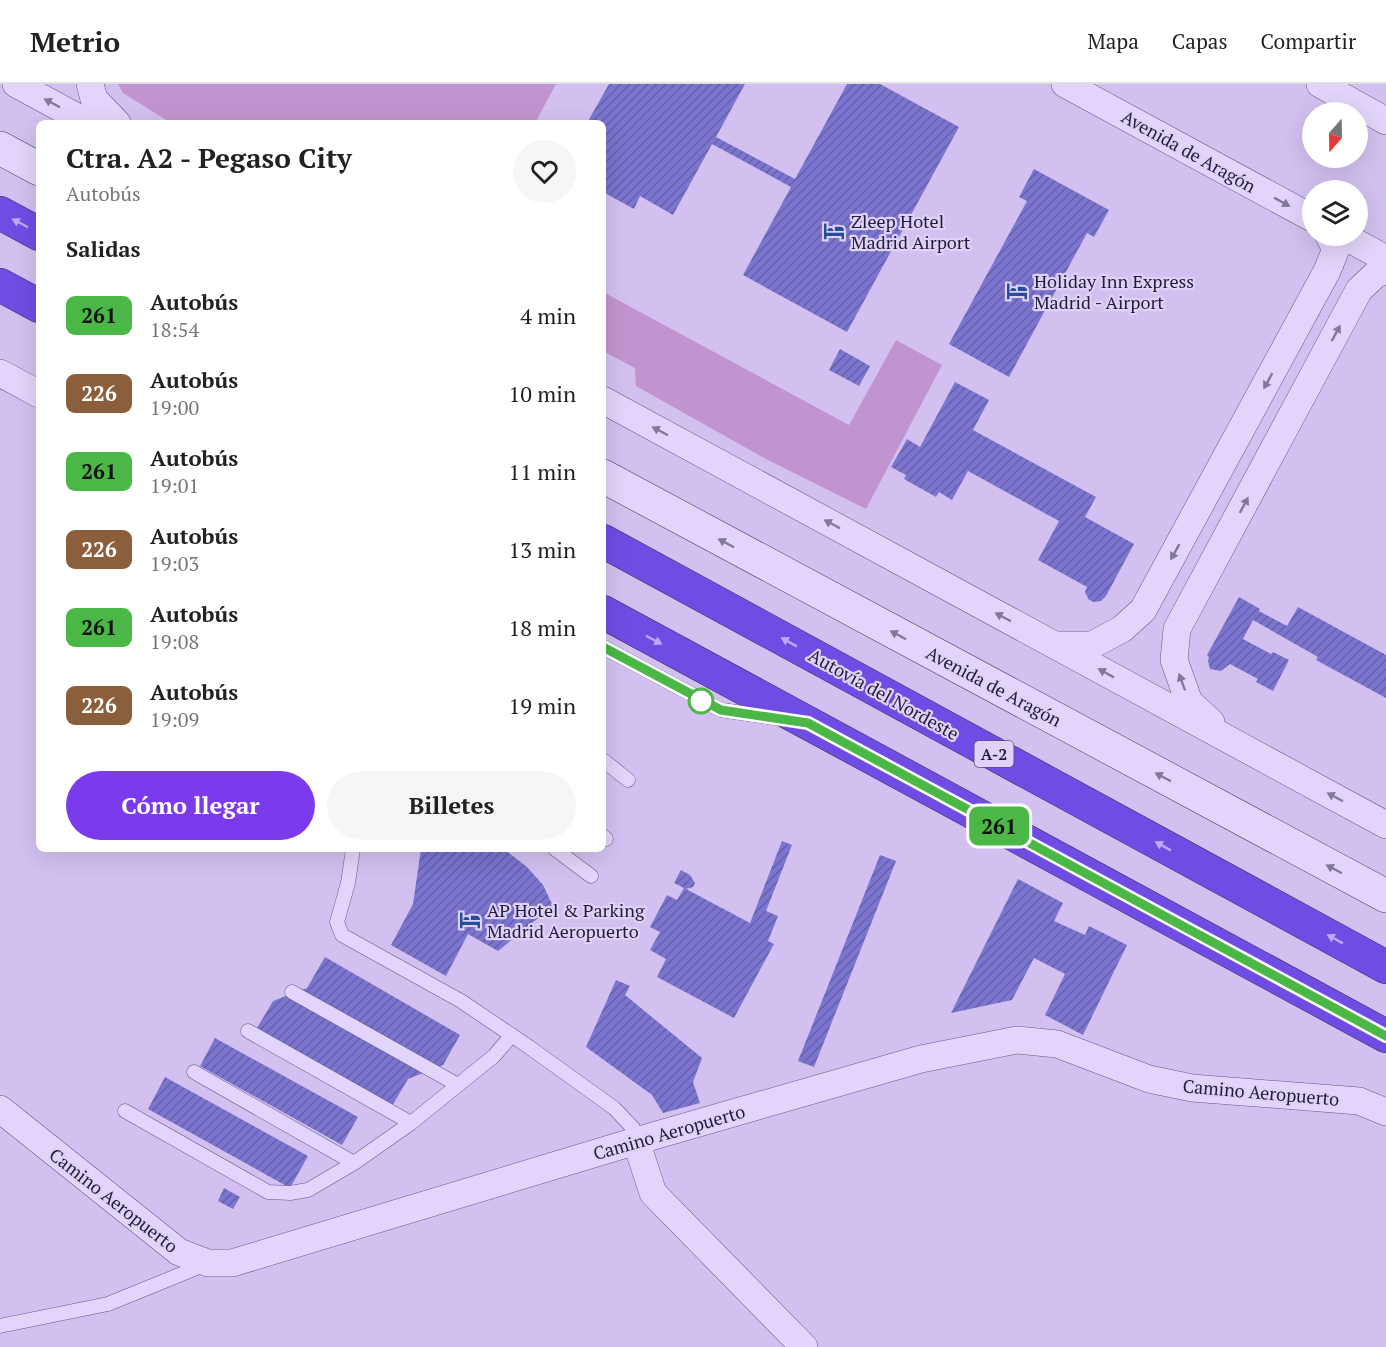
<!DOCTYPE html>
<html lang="es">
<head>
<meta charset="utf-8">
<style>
  body { margin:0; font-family:"PT Serif",serif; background:#f6f6f6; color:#222; height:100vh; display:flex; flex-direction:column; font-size:22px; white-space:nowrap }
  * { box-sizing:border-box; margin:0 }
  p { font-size:20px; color:#767676 }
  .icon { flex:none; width:33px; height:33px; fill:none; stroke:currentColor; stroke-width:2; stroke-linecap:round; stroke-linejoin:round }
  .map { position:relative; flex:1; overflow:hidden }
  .side { position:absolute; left:36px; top:36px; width:570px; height:732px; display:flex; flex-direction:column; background:#fff; border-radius:9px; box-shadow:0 6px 24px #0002 }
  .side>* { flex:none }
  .badge { padding:0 12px; border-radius:9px; font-size:21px; line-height:39px }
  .needle { width:39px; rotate:200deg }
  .controls { position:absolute; left:1302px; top:18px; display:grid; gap:12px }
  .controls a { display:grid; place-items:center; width:66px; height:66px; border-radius:50%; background:#fff; box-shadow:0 6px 24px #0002; font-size:30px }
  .map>.badge { position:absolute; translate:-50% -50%; box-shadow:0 0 0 3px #fff }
  h2 { padding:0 30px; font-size:22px; line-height:54px }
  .round { display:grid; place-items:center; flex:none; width:63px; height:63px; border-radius:32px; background:#f6f6f6 }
  .overview { display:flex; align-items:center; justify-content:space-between; height:102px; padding:0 30px }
  h1 { font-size:28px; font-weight:700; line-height:45px }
  .action { display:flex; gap:12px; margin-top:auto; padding:12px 30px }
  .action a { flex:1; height:69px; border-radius:36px; background:#7c3aed; color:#fff; font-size:24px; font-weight:700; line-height:69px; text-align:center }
  .action a+a { background:#f6f6f6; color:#222 }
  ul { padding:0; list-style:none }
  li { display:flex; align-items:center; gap:18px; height:78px; padding:0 30px }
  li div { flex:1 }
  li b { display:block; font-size:22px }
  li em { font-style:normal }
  li .badge { min-width:66px; font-weight:700; text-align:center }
  header { display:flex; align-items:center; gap:36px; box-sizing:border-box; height:84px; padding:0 30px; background:#fff; border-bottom:2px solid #e0e0e0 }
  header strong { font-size:28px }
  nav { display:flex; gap:33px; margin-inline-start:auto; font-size:21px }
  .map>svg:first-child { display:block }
  .grass { fill:#c294cf }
  .building { fill:url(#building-hatch) }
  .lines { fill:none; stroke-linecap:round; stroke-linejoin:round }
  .lane-casing { stroke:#61588a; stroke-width:15 }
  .street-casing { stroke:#61588a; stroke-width:28 }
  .secondary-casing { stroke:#433b6c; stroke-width:34 }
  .highway-casing { stroke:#322c58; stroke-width:34 }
  .lane { stroke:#e2d4fa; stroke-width:14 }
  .street { stroke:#e2d4fa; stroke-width:27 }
  .secondary { stroke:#e2d4fa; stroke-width:33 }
  .highway { stroke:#6f4de4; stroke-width:33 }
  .oneway { fill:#82789a }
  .oneway2 { fill:#bda9f1 }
  .line-casing { stroke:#fff; stroke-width:14 }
  .line { stroke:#4ab747; stroke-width:9 }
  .stop-dot { fill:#fff; stroke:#4ab747; stroke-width:3 }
  .labels { text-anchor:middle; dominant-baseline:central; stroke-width:4.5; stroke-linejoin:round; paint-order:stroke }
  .shield { fill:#dfd1f7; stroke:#5a5372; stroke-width:1.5 }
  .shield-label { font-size:16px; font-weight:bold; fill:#211d39 }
  .street-label { font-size:18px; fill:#211d39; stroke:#dfd1f7 }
  .poi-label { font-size:18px; fill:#211d39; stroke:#dfd1f7; text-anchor:start }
</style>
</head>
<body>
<header>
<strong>Metrio</strong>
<nav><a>Mapa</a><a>Capas</a><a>Compartir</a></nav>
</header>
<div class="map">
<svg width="1386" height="1263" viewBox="0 0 1386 1263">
  <defs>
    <pattern id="building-hatch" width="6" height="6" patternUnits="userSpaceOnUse" patternTransform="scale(1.5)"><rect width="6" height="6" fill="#7c75d0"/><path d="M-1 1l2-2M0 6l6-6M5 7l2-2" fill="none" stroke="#655faa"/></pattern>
  </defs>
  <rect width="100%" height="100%" fill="#d2c1f0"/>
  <path class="grass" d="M118 0H556L535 39H171L123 9Z
    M603 208 849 341 896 256 942 281 866 425 766 375 636 302 635 284 603 267Z"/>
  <path class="building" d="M609 0H745L716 53 795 95 847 0H880L959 43 847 248 743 191 791 103 712 60 673 131 640 112 634 125 603 108V39H587Z
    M1034 85 1109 126 1094 153 1087 149 1009 293 949 260 1027 117 1019 113Z
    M840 265 870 282 859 302 829 286Z
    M955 298 989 316 973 346 1096 413 1085 433 1134 460 1106 512 1101 517 1094 518 1089 516 1085 508 1087 503 1038 476 1059 437 968 387 952 416 939 408 936 413 904 395 906 391 891 383 907 355 920 363Z
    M1239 513 1260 525 1259 527 1287 542 1298 523 1386 571V614L1316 576 1318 573 1253 536 1243 555 1271 570 1273 568 1289 576 1273 607 1256 598 1258 595 1230 580 1221 587 1210 585 1208 577 1209 573 1207 571Z
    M782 757 792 761 766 827 778 832 768 857 774 860 734 934 657 893 666 875 650 866 660 848 650 843 667 811 677 816 684 804 674 799 681 786 690 791 695 799 693 803 686 805 750 839Z
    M421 765H504L527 783 543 801 553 822 498 867 468 850 446 892 391 861 413 820Z
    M880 771 896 777 814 983 798 977Z
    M1018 795 1063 819 1054 837 1085 851 1089 842 1127 861 1083 951 1045 931 1065 890 1034 874 1012 916 951 929Z
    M325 873 460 951 443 981 408 995 392 1022 257 944 273 917 307 904Z
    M616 896 630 902 625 911 702 974 693 998 700 1019 663 1029 652 1011 586 963Z
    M215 954 358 1033 342 1061 200 982Z
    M165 993 308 1072 290 1104 148 1025Z
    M224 1104 240 1113 233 1125 218 1117Z"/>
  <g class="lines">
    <defs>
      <path id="lane" d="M603 563 721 626 776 634
        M603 676 628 696
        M603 752 606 755
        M353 765 348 799 337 838 342 851 461 917 529 963 614 1024 633 1044 636 1057
        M555 765 591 792
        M292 908 458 1001
        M248 947 411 1039
        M194 988 354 1079
        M125 1027 268 1108 290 1109 308 1106 354 1079 411 1039 494 972 512 951
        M0 1242 108 1220 206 1180"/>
      <path id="street" d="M16 0 88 39
        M90 0 94 15 117 39
        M1065 0 1312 134
        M1320 0 1386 37
        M1344 152 1386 175
        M0 289 39 310
        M603 316 1386 741
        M1058 561H1092L1122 545 1143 526 1327 187 1336 165 1329 152
        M1211 638 1189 618 1174 576 1177 545 1359 206 1376 190 1386 187
        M0 1025 179 1168 208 1179H232L636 1057 921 975 1017 956 1057 960 1149 995 1192 1004 1359 1017 1386 1028
        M636 1057 653 1109 804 1263"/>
      <path id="secondary" d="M0 64 39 85
        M603 392 1386 812"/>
      <path id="highway" d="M0 129 39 150
        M0 201 39 222
        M603 457 1386 883
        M603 528 1386 952"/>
    </defs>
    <use href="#lane" class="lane-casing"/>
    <use href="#street" class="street-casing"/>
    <use href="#secondary" class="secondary-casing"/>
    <use href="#highway" class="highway-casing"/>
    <use href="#lane" class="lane"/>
    <use href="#street" class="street"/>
    <use href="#secondary" class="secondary"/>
    <use href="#highway" class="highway"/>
  </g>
  <defs><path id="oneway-solid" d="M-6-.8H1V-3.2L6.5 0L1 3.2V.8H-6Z" transform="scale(1.5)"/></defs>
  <g class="oneway">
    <use href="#oneway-solid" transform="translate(52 19) rotate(-152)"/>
    <use href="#oneway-solid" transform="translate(1282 118) rotate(29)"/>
    <use href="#oneway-solid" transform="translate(1336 249) rotate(-62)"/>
    <use href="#oneway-solid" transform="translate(1268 297) rotate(119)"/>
    <use href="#oneway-solid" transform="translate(660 347) rotate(-152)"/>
    <use href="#oneway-solid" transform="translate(1244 421) rotate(-62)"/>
    <use href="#oneway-solid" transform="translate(832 440) rotate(-152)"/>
    <use href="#oneway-solid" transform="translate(726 459) rotate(-152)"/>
    <use href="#oneway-solid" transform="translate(1175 468) rotate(119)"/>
    <use href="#oneway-solid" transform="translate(1003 533) rotate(-152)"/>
    <use href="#oneway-solid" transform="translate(898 551) rotate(-152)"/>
    <use href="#oneway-solid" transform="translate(1106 589) rotate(-151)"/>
    <use href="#oneway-solid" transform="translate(1182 598) rotate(-110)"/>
    <use href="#oneway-solid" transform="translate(1163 693) rotate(-152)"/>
    <use href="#oneway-solid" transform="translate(1335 713) rotate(-152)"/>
    <use href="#oneway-solid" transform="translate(1334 785) rotate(-152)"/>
  </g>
  <g class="oneway2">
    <use href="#oneway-solid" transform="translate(20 139) rotate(-152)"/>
    <use href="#oneway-solid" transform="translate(654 556) rotate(28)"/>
    <use href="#oneway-solid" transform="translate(789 558) rotate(-151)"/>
    <use href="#oneway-solid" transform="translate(1163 762) rotate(-151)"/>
    <use href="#oneway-solid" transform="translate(1335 855) rotate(-151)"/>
  </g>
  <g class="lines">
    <defs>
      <path id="line" d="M603 563 721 626 808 639 1386 952"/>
    </defs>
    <use href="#line" class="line-casing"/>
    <use href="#line" class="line"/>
  </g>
  <defs>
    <symbol id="hotel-bare" viewBox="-9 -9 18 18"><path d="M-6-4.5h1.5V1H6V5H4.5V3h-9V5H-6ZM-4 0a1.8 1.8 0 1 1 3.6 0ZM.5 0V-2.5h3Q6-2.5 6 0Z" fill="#254e9c" stroke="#dfd1f7" stroke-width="2.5" paint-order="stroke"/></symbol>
  </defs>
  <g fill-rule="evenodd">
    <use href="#hotel-bare" x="819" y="132" width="30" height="30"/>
    <use href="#hotel-bare" x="1002" y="192" width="30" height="30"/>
    <use href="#hotel-bare" x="455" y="821" width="30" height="30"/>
  </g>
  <circle class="stop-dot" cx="701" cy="617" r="12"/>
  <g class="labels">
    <rect class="shield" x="974.5" y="657" width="39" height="26" rx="4.5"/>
    <g class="shield-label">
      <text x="994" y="670">A-2</text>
    </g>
    <g class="street-label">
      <text transform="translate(1189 67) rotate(29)">Avenida de Aragón</text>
      <text transform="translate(994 602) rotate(28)">Avenida de Aragón</text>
      <text transform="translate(884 610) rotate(29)">Autovía del Nordeste</text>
      <text transform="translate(1261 1008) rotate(5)">Camino Aeropuerto</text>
      <text transform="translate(669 1048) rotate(-16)">Camino Aeropuerto</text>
      <text transform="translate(114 1116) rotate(38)">Camino Aeropuerto</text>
    </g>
    <g class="poi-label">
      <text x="851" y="137">Zleep Hotel<tspan x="851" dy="21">Madrid Airport</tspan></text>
      <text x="1034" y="197">Holiday Inn Express<tspan x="1034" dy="21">Madrid - Airport</tspan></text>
      <text x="487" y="826">AP Hotel &amp; Parking<tspan x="487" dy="21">Madrid Aeropuerto</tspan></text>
    </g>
  </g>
</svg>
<div class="controls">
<a><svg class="needle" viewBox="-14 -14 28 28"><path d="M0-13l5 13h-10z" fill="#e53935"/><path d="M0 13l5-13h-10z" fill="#767676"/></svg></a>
<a><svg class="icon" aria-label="layers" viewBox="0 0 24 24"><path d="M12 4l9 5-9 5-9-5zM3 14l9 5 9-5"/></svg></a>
</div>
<b class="badge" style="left:999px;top:742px;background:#4ab747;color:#111">261</b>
<section class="side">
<div class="overview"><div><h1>Ctra. A2 - Pegaso City</h1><p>Autobús</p></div><a class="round"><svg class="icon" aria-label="heart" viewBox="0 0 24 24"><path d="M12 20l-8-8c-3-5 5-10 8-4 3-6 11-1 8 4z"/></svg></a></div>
<h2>Salidas</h2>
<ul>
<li><span class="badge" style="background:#4ab747;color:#111">261</span><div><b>Autobús</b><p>18:54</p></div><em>4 min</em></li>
<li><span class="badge" style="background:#8b5e3c;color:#fff">226</span><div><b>Autobús</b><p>19:00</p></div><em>10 min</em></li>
<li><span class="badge" style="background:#4ab747;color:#111">261</span><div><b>Autobús</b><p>19:01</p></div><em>11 min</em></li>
<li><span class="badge" style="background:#8b5e3c;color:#fff">226</span><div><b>Autobús</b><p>19:03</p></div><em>13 min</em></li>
<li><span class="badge" style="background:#4ab747;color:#111">261</span><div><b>Autobús</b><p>19:08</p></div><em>18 min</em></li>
<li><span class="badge" style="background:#8b5e3c;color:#fff">226</span><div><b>Autobús</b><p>19:09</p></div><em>19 min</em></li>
</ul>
<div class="action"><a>Cómo llegar</a><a>Billetes</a></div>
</section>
</div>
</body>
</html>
